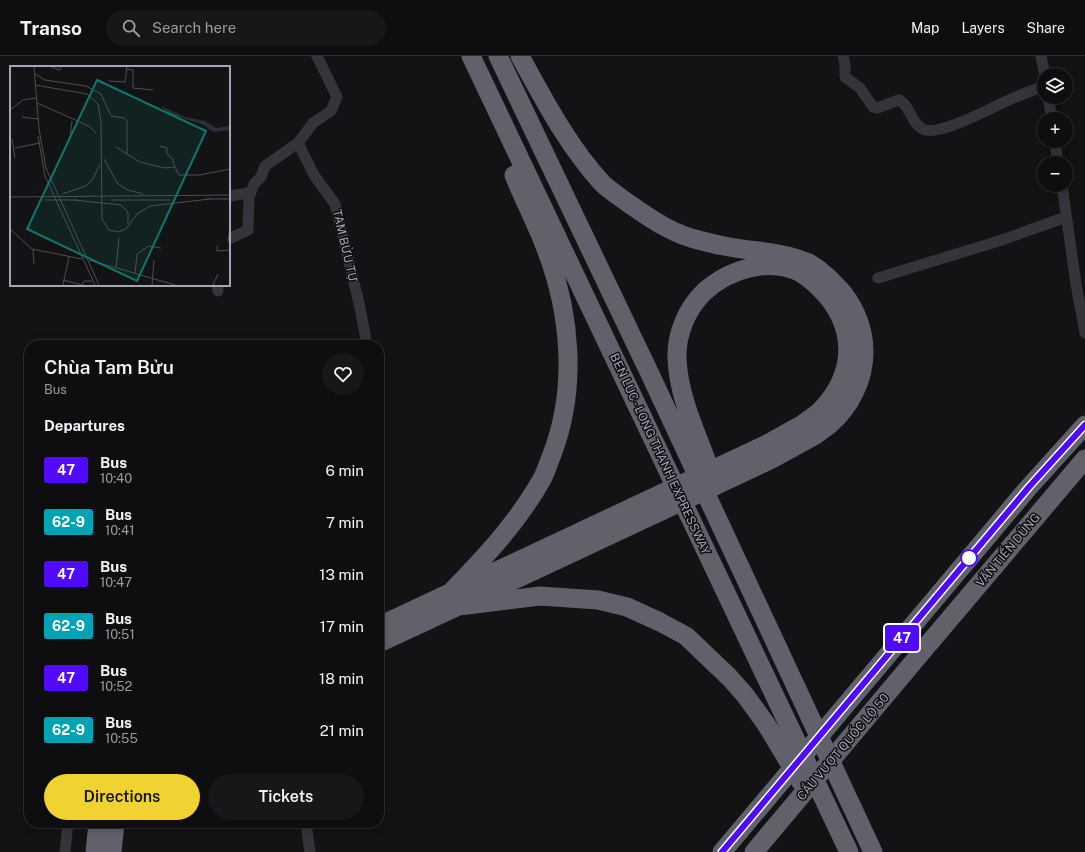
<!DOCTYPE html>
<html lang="en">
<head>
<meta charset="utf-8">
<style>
  body { margin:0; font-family:"Public Sans",sans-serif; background:#171719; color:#f1f3f6; height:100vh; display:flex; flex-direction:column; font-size:15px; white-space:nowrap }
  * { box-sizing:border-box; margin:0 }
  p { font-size:13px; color:#9b9c9f }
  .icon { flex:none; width:22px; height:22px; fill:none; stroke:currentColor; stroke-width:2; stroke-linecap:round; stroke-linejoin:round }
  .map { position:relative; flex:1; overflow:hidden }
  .details { position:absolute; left:24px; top:284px; width:360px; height:488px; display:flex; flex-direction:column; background:#0e0e10; border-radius:16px; box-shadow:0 2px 10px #0003,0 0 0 1px #2e2e30 }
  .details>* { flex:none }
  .badge { padding:0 8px; border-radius:3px; font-size:14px; line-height:26px }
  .controls { position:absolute; left:1037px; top:12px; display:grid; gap:8px }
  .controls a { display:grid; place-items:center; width:36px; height:36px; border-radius:50%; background:#0e0e10; box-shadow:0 2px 10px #0003,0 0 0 1px #2e2e30; font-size:20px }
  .map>.badge { position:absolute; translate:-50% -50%; box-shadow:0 0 0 2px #fff }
  h2 { padding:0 20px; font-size:15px; line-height:36px }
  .round { display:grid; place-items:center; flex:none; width:42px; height:42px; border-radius:21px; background:#171719 }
  .head { display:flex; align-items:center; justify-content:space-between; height:68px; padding:0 20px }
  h1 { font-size:19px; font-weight:600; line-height:30px }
  .button { display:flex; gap:8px; margin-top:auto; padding:8px 20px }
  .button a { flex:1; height:46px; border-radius:24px; background:#f0d330; color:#111; font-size:16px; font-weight:600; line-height:46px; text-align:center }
  .button a+a { background:#171719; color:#f1f3f6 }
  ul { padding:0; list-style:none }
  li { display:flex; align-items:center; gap:12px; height:52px; padding:0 20px }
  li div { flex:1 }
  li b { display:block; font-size:15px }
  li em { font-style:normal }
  li .badge { min-width:44px; font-weight:700; text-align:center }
  header { display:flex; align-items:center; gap:24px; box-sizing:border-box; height:56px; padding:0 20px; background:#0e0e10; border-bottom:1px solid #2e2e30 }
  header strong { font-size:19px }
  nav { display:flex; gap:22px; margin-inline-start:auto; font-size:14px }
  .search { width:280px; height:36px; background:#171719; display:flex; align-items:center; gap:10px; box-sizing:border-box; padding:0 14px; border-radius:22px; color:#9b9c9f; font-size:15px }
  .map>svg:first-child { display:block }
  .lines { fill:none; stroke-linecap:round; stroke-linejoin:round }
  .street { stroke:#34343a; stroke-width:11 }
  .highway { stroke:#60616b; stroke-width:19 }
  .highway-bridge { stroke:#60616b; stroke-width:19 }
  .line-casing { stroke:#fff; stroke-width:9 }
  .line { stroke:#4f0aff; stroke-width:6 }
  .stop-dot { fill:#fff; stroke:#4f0aff; stroke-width:2 }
  .labels { text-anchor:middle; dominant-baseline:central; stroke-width:3; stroke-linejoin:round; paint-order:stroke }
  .street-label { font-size:12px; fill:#a5a7b5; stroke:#0e0e10 }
  .inset-road { fill:none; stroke:#4d4e55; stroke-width:1 }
  .view { fill:#0f766e; fill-opacity:0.15; stroke:#0f766e; stroke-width:2 }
  .inset-edge { fill:none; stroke:#a5a7b5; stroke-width:2 }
</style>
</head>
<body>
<header>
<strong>Transo</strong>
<div class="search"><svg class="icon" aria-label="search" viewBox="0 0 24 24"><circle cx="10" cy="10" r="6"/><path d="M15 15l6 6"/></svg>Search here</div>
<nav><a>Map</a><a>Layers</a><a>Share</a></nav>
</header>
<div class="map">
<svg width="1085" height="796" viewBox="0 0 1085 796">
  <rect width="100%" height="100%" fill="#131315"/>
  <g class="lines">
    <path class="street" d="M317 0 337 41 331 55 313 67 298 87 314 119 335 148 359 247 367 289
      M843 0 845 8V21L860 32 873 51 877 52 899 44C911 50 911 69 925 74 942 79 995 50 1013 42 1023 38 1034 34 1044 30
      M1041 0 1045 19
      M1048 41 1052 63
      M1055 85 1058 107
      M1062 129 1076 228 1085 277
      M229 140 250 137
      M229 183 248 174 249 142 254 128 261 121 265 110 298 87
      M878 222 1002 184 1066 161
      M217 229 218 235
      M306 767 310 796
      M65 796 68 767"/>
    <path class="highway" d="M471 0 849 796
      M498 0 650 318 873 796
      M520 0C544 44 568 90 602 127 609 134 620 141 628 147 648 161 668 175 691 182 702 185 713 188 724 190 747 195 772 195 795 202 800 204 805 205 809 207 823 215 833 226 843 237 856 254 864 275 864 296 864 324 850 351 829 369
      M715 430C703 388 679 348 677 303 676 278 687 252 705 235 730 213 769 201 801 217 811 223 821 233 828 241 859 280 852 324 818 357
      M451 536C485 501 518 466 542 423 546 416 548 408 551 401 578 333 571 255 544 188 535 164 523 142 514 119
      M459 550 540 540 598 544 627 551 660 566 686 580 729 621 745 639 766 668 801 726
      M913 569 1029 431 1085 369
      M379 570 550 490
      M931 585 1085 403
      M379 587 557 504
      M95 796 98 767
      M112 796 115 767"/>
    <path class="highway-bridge" d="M550 490 767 388 803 368 818 357
      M557 504 772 403 814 380 829 369
      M722 796 913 569
      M754 796 931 585"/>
  </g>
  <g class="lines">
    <defs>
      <path id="line" d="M722 796 1029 431 1085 369"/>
    </defs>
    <use href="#line" class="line-casing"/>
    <use href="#line" class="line"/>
  </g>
  <circle class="stop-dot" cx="969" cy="502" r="8"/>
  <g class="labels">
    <g class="street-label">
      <text transform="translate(345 190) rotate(77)">TAM BỬU TỰ</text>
      <text transform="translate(660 398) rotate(65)">BEN LUC - LONG THANH EXPRESSWAY</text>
      <text transform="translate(1008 494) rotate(-50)">VĂN TIẾN DŨNG</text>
      <text transform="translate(843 691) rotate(-50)">CẦU VƯỢT QUỐC LỘ 50</text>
    </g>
  </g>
  <g transform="translate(10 10)">
    <rect width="220" height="220" fill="#131315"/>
    <path d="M151 40 175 51 195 55 206 62 220 60V64L204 66 191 58 157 47Z" fill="#2a2f38"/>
    <path class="inset-road" d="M24 1 29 63 36 102 89 219M41 1 50 4 51 1M117 3 123 4V22L143 24M25 8 35 14 76 20 91 28 101 50 114 52 117 55V88M99 15 115 16 117 1M25 19 77 28 88 38 91 55 92 153 99 164 108 166 116 163 127 148 140 140 200 133M27 37 79 60 86 67M0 44 13 34 26 32M12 51 28 53M28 70 35 110 85 219M60 71 62 55M2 73 5 92M150 80 157 82V88L162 92 165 101M106 81 130 96 154 102 165 101 169 109H190L220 103M5 82 30 77M94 93 107 117 118 124 133 128M52 128 76 120 83 113 90 98M0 131 220 129M197 133H220M35 134H67M64 134 111 139 118 146V158M101 134H161M220 162 218 175 220 178M0 163 22 183 72 193M207 180V185L220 184M23 184 24 198M79 194 165 219M106 202 109 172M125 207 127 188 139 180 151 182M53 214 72 219M53 219 59 191M72 219 74 215H82M142 219 144 194M203 219 208 208"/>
    <path class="view" d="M87 14 196 65 127 215 17 163Z"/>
    <rect width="220" height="220" class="inset-edge"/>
  </g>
</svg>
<div class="controls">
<a><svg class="icon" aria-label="layers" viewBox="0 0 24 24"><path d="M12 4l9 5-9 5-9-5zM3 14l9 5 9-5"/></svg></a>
<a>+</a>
<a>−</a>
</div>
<b class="badge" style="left:902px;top:582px;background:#4f0aff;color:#fff">47</b>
<section class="details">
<div class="head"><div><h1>Chùa Tam Bửu</h1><p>Bus</p></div><a class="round"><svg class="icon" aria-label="heart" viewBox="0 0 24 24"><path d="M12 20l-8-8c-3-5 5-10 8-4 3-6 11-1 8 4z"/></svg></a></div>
<h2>Departures</h2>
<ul>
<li><span class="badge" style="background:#4f0aff;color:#fff">47</span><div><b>Bus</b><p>10:40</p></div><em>6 min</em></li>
<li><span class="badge" style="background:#00a3b4;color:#fff">62-9</span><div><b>Bus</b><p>10:41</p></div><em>7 min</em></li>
<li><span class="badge" style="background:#4f0aff;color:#fff">47</span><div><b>Bus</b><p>10:47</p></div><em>13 min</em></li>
<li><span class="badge" style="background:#00a3b4;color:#fff">62-9</span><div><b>Bus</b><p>10:51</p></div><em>17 min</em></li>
<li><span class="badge" style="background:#4f0aff;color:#fff">47</span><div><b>Bus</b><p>10:52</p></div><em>18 min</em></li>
<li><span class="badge" style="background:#00a3b4;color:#fff">62-9</span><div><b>Bus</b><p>10:55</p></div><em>21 min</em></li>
</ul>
<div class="button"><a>Directions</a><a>Tickets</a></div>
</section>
</div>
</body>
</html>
